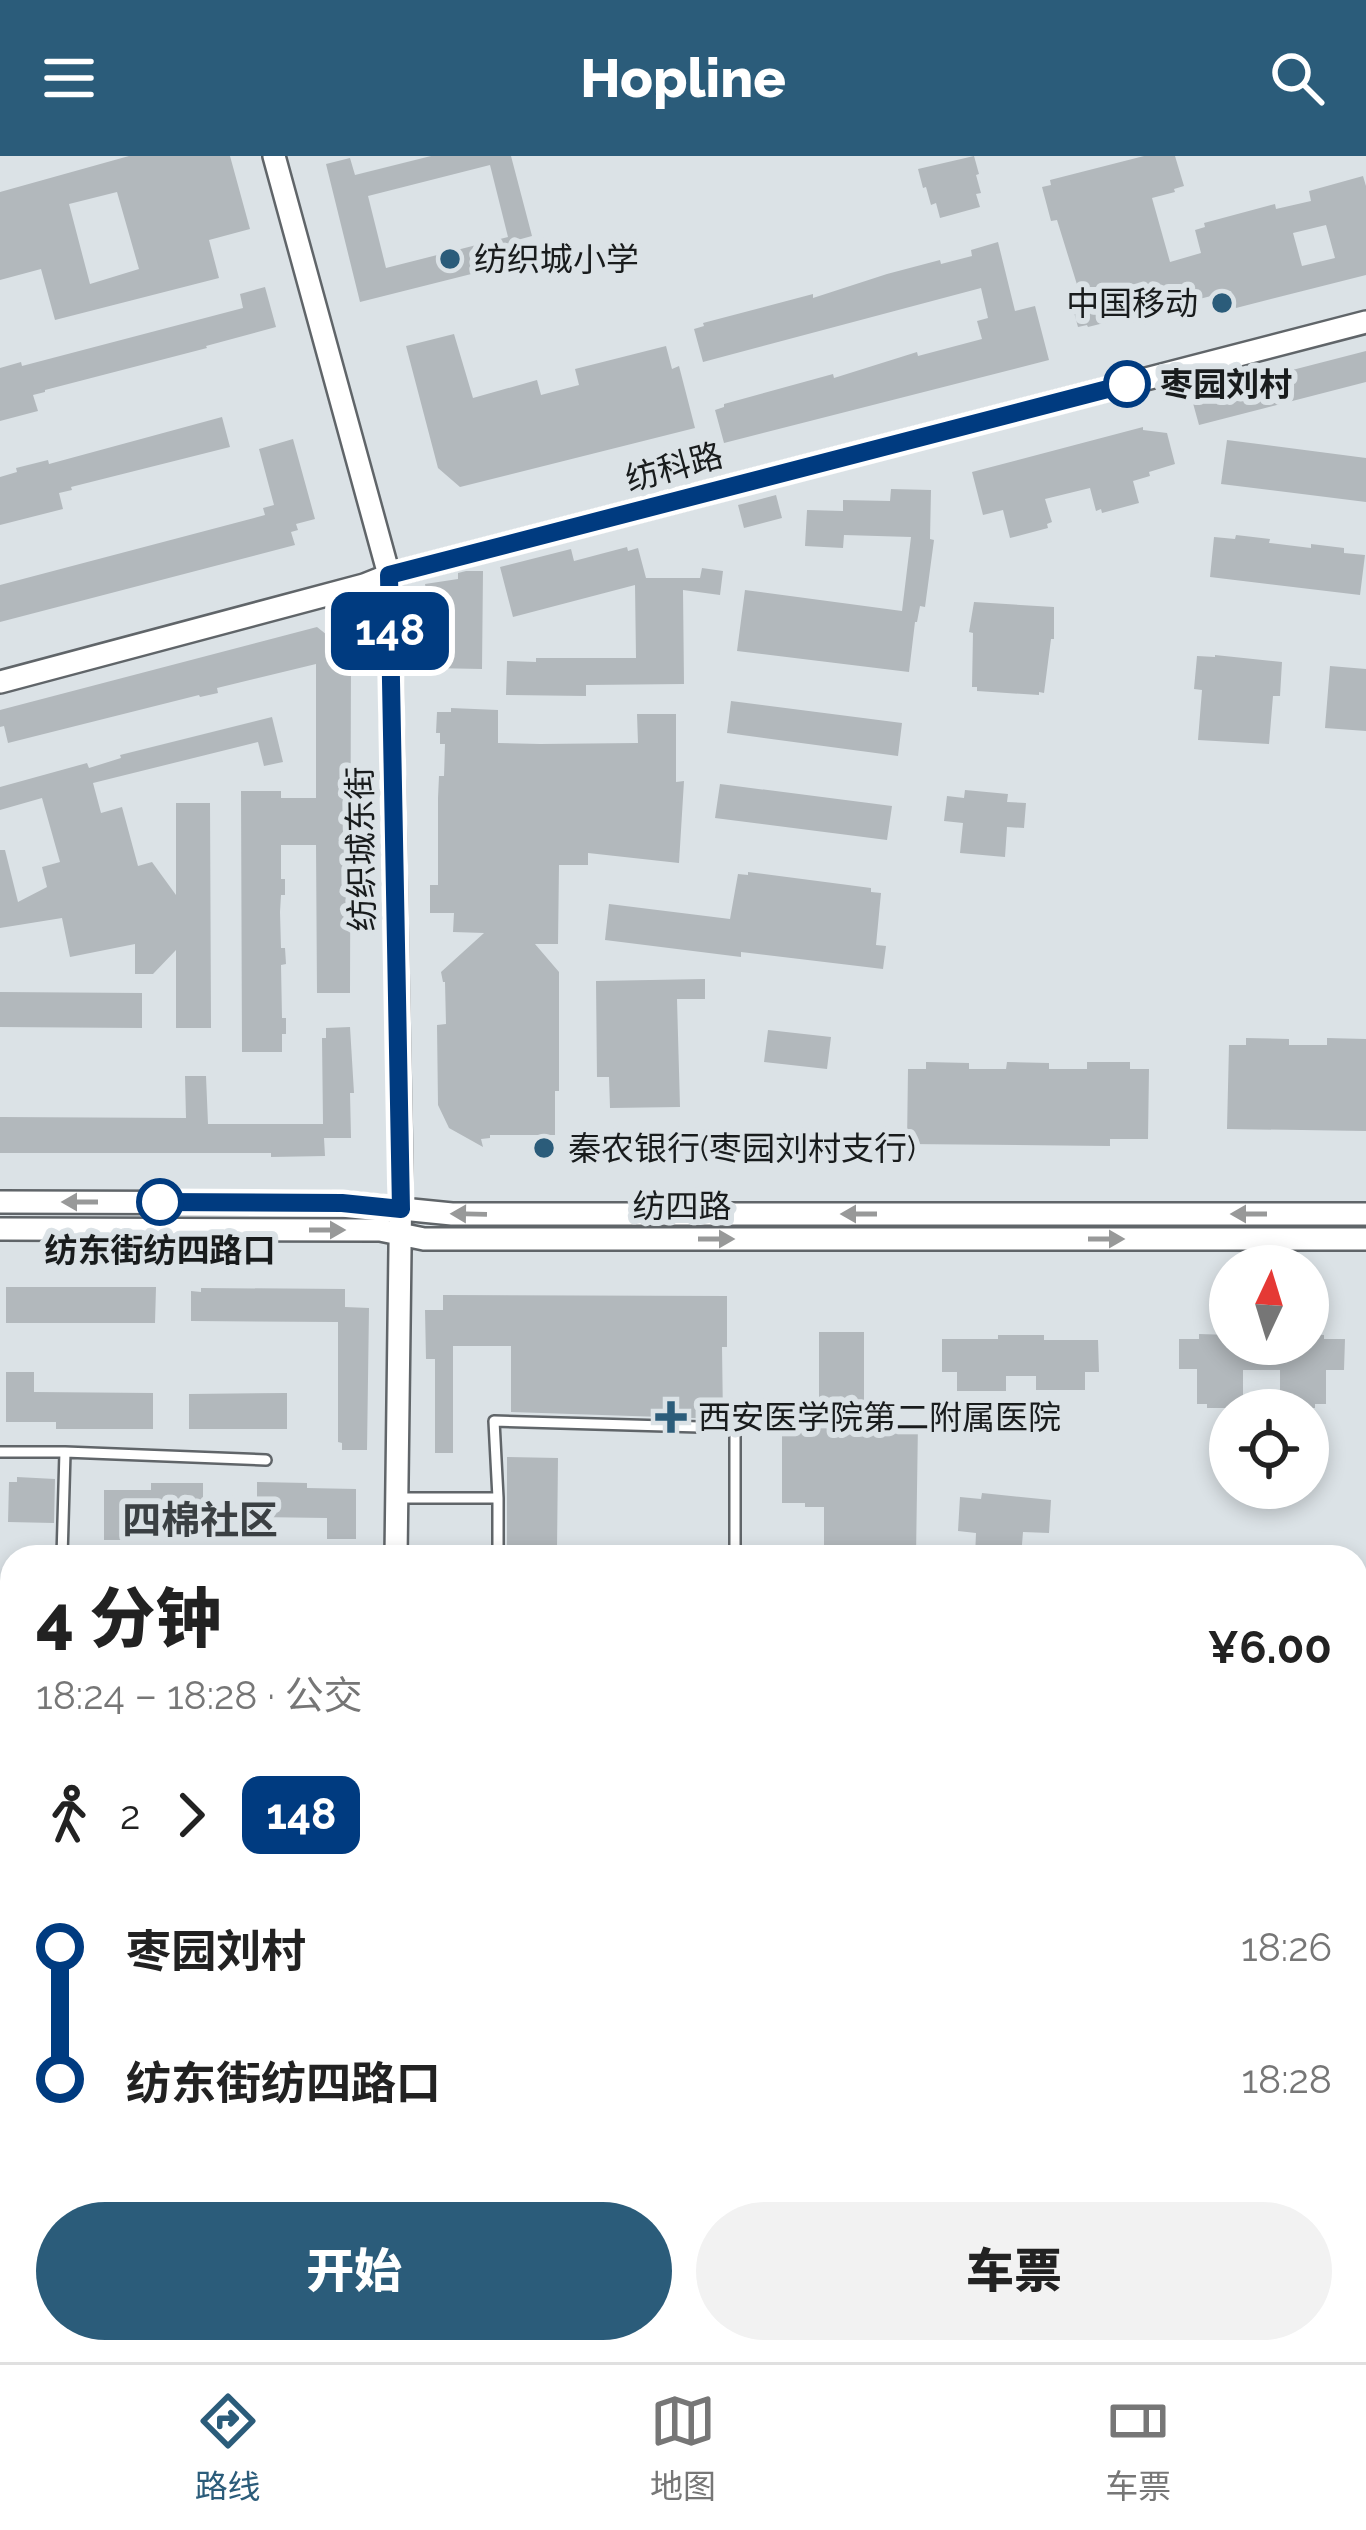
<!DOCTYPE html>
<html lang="zh">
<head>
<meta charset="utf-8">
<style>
  body { margin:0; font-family:Raleway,"Noto Sans SC",sans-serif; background:#f2f2f2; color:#222; height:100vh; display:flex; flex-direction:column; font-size:45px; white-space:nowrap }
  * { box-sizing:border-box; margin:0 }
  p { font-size:39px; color:#767676 }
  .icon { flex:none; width:66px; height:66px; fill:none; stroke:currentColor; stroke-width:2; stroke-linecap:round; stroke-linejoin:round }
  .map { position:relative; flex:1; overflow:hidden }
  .panel { position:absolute; left:0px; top:1389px; width:1368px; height:819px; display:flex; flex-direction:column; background:#fff; border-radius:36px 36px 0 0; box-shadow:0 6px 18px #0003 }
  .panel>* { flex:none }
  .badge { padding:0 24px; border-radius:18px; font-size:42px; line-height:78px }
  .needle { width:78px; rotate:4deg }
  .tools { position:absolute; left:1209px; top:1089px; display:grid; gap:24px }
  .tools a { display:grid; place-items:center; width:120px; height:120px; border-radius:50%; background:#fff; box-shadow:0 6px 18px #0003; font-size:60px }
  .map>.badge { position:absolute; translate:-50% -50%; box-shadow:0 0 0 6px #fff }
  .legs { display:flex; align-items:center; gap:18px; height:132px; padding:0 36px; font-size:39px }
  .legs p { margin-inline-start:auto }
  .summary { display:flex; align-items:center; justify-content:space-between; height:204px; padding:0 36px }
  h1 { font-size:66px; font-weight:800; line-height:90px }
  .action { display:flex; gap:24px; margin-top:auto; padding:24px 36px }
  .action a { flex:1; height:138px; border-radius:72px; background:#2b5c7a; color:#fff; font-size:48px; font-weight:800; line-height:138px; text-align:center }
  .action a+a { background:#f2f2f2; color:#222 }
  ul { padding:0 36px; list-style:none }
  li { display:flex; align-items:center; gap:42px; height:132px; font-size:45px }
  li i { display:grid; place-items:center; width:18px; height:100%; margin:0 15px; background:currentColor }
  li i::after { content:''; width:30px; height:30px; margin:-15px; border:9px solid; border-radius:50%; background:#fff }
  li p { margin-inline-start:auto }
  li:first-child i { background:linear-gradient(#0000 50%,currentColor 0) }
  li:last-child i { background:linear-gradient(currentColor 50%,#0000 0) }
  header { display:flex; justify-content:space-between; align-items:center; height:156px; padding:0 36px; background:#2b5c7a; color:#fff; font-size:54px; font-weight:800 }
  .menu { display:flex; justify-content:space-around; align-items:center; height:168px; border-top:3px solid #e0e0e0; background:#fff; font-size:33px; color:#767676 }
  .menu a { display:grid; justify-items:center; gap:6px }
  .menu .active { color:#2b5c7a }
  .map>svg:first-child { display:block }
  .building { fill:#b2b8bc; fill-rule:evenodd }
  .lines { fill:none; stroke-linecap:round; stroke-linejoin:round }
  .service-casing { stroke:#606569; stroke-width:14 }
  .tertiary-casing { stroke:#606569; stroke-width:26 }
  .service { stroke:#fff; stroke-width:9 }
  .tertiary { stroke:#fff; stroke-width:21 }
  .oneway { fill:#989999 }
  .line-1-casing { stroke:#fff; stroke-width:27 }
  .line-1 { stroke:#003b80; stroke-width:18 }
  .poi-dot { fill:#2b5c7a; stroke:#dbe2e6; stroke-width:4.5 }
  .stop-1-dot { fill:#fff; stroke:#003b80; stroke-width:6 }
  .labels { text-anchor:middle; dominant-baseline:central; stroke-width:12; stroke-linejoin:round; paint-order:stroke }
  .poi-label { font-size:33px; fill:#191c1d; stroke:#dbe2e6; text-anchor:start }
  .stop-label { font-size:33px; font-weight:bold; fill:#191c1d; stroke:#dbe2e6; text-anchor:start }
  .street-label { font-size:33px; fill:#191c1d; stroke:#dbe2e6 }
  .quarter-label { font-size:39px; font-weight:bold; fill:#3b4043; stroke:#dbe2e6 }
</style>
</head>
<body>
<header><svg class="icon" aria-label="menu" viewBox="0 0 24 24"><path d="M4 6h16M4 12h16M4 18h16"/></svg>Hopline<svg class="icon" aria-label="search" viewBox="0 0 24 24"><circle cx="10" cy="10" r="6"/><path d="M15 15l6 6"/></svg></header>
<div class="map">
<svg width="1366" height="2206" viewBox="0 0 1366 2206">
  <rect width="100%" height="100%" fill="#dbe2e6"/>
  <path class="building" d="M129 0H230L250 73 209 84 219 122 55 164 41 113 0 124V36ZM117 36 139 113 90 128 69 48Z
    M431 0H511L532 80 510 86 515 107 360 146 326 8 350 2 355 19ZM490 9 508 81 386 112 368 40Z
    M974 0 979 18 976 19 981 37 976 38 980 51 940 62 936 47 931 49 926 31 923 32 918 13Z
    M1144 0H1175L1184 30 1174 33 1175 36 1152 42 1170 106 1201 97 1195 74 1205 71 1204 67 1275 48 1276 53 1311 45 1309 35 1363 20 1366 30V119L1236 152 1231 135 1088 171 1087 169 1078 171 1069 138 1079 135 1057 64 1051 65 1042 31 1051 29 1050 24ZM1326 69 1335 102 1302 110 1293 77Z
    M998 86 1015 155 1035 150 1049 204 724 287 715 254 724 251V248L833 218 834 222 917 196 918 200 982 183 977 165 988 162 981 132 703 206 694 173 704 170 703 167 813 138V142L887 118 940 104 941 108 972 100 971 94Z
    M265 131 276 171 206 190 207 192 45 234V236L33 239 38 255 0 265V212L21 206 22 210 243 152 240 138Z
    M454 178 473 242 537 224 541 239 579 229 575 213 666 190 672 213 679 210 695 272 460 331 438 312 406 190Z
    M1366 195V226L1199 269 1191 240Z
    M222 261 230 291 71 331 72 334 59 337 63 353 0 369V321L17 316 16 312 48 304 49 308Z
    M1143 271V274L1167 277 1175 308 1149 316 1150 320 1133 325 1139 347 1102 357 1101 353 1096 355 1090 332 1045 343 1052 366 1047 368 1048 372 1010 382 1003 354 983 359 972 316Z
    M293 283 315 363 296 368 298 374 291 376 295 389 0 466V429L265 359 263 352 274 349 259 293Z
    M1227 284 1366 302V346L1221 328Z
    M891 333 931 334 930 383 934 384 925 451 920 450 917 466H915L909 516 737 495 745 434 902 455 911 381 844 379 843 392 805 390 807 354 843 355V344L890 345Z
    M776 339 782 362 744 372 738 349Z
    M1236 379 1270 383 1269 387 1311 392V388L1344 392V397L1365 399 1360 439 1210 421 1214 381 1235 383Z
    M627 391 628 395 638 392 646 422H700L702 412 723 415 720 439 683 434 684 528 586 529V540L506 539 507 505 536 506V502H636L635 429 513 461 500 411 571 393 574 405Z
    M466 415H483L482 513 431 512 432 485H422L423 465H432L425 428 458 423V417Z
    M974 446 1054 451V483H1051L1044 537 1039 536V539L977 535V531H972L973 477 969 476Z
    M317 471 351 498 350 837H317L316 689H281V723H285V739H281L280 756 281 792H285L286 808 281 809 282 862H286V878H282V896H242L241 635H281V642H316V508L217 532 218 537 200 541 199 539 8 587 4 570 0 571V554Z
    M1215 499 1282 506 1280 540H1273L1269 588 1198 584 1202 534 1194 533 1197 500 1215 501Z
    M1330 510 1366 513V575L1325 572Z
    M731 545 902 567 898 600 727 577Z
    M451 552 498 554V587L540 588 638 587 637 558H676V626L684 625 679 707 588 697V709H559L558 788H535L559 816V935H555V979H490V982L481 983 483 991 449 972 438 949 437 869 446 868 445 826H443L441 816 484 777 453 776 454 757H430V729H438V642L439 620H444L445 588H440V577H436L437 556H451Z
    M272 561 283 606 264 610 258 586 93 627 101 657 122 651 138 710 152 706 176 739V647H210L211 872H176V794L153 818H135V788L70 801 62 762 0 772V694H5L18 746 47 731 42 711 60 706 42 642 0 654V631L87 607 89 612 121 602 120 599Z
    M720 628 892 650 887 684 715 662Z
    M965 634 1008 638 1007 646 1026 647 1024 672 1007 671 1005 701 960 697 963 667 944 665 947 640 964 642Z
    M748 716 871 732V736L881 737 876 789 886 790 883 813 741 796V801L605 784 609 748 730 763 738 718 748 719Z
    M705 823V843H677L680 951 610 952 609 921H597L596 825Z
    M0 836 142 837V872L0 871Z
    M350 871 354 937H350L351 982H324L325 1000 271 1001V997H0V961L186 962 185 920H206L208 968H323L322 882H326V872Z
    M768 874 831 881 827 913 764 906Z
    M1246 882 1289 883V889H1327V882L1366 883V975L1227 973 1229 889H1246Z
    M926 906 969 907V913H1006L1007 906 1049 907V913H1087V906H1130V913H1149L1148 983H1110V990L907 988 908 913H926Z
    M6 1131H156L155 1167H6Z
    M201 1132 345 1133V1151L369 1152 367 1294H342V1287L338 1286V1166L191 1165V1135L201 1136Z
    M443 1139 727 1140V1191H722L723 1263 511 1256V1190H453V1297H435V1203H426L425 1154H443Z
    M819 1176H864V1266H918L916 1401H824V1351H805V1347H782V1265L819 1266Z
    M1199 1178 1230 1179V1188H1308V1178L1324 1179V1183H1345L1344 1214H1326V1248H1315V1252H1290V1248H1280V1214H1243V1248H1232V1252H1207V1248H1197V1213H1179V1183H1199Z
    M998 1179H1044V1184H1098L1099 1216H1085V1234H1036V1220H1006V1235H957V1216H942V1183H998Z
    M6 1216H34V1236L153 1237V1273H56V1266H6Z
    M287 1237V1273H189V1238Z
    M507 1301 558 1302 557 1393 507 1392Z
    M17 1321 55 1323 54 1367 8 1366 9 1326H17Z
    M257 1326 307 1327V1332L356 1333V1383H327V1362L257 1361Z
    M151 1327H203V1363L133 1362V1384H104V1334H151Z
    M982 1337 1051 1344 1049 1377 1023 1376 1021 1401H975L976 1377 958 1375 960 1341 981 1343Z"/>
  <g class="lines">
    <defs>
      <path id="service" d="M0 1296H65L266 1304
        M396 1342H498
        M62 1401 65 1296
        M498 1401V1342L494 1265 735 1272V1401
        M0 1740H12
        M0 2150H12"/>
      <path id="tertiary" d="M274 0 389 419 401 1016 396 1401
        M0 526 364 429 389 419 1366 166
        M0 1046 342 1047 452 1058H1366
        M0 1073 380 1074 424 1083H1366
        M392 2206V2196"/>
    </defs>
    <use href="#service" class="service-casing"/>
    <use href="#tertiary" class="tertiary-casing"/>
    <use href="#service" class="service"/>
    <use href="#tertiary" class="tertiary"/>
  </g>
  <defs><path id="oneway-solid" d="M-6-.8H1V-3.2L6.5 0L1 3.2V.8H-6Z" transform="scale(3)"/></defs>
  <g class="oneway">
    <use href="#oneway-solid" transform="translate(80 1046) rotate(-180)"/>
    <use href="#oneway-solid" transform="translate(469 1058) rotate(-179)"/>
    <use href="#oneway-solid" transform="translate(859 1058) rotate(180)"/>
    <use href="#oneway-solid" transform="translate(1249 1058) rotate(180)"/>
    <use href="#oneway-solid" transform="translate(327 1074)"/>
    <use href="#oneway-solid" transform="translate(716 1083)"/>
    <use href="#oneway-solid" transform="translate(1106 1083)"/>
  </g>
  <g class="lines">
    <defs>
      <path id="line-1" d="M160 1046 342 1047 401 1053 389 419 1127 228"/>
    </defs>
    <use href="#line-1" class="line-1-casing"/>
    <use href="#line-1" class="line-1"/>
  </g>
  <g class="poi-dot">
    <circle cx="450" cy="103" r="12"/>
    <circle cx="1222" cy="147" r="12"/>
    <circle cx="544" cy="992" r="12"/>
    <path d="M665 1243h12v12h12v12h-12v12h-12v-12h-12v-12h12z"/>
  </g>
  <g class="stop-1-dot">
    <circle cx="1127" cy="228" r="21"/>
    <circle cx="160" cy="1046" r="21"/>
  </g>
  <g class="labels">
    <g class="poi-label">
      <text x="474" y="103">纺织城小学</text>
      <text x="1198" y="147" text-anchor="end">中国移动</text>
      <text x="568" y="992">秦农银行(枣园刘村支行)</text>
      <text x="698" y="1261">西安医学院第二附属医院</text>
    </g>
    <g class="stop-label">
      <text x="1160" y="228">枣园刘村</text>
      <text x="160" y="1094" text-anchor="middle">纺东街纺四路口</text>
    </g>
    <g class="street-label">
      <text transform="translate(674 311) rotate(-15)">纺科路</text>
      <text transform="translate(361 693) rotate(-91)">纺织城东街</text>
      <text x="682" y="1050">纺四路</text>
    </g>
    <g class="quarter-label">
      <text x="200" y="1364">四棉社区</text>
    </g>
  </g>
</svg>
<div class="tools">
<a><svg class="needle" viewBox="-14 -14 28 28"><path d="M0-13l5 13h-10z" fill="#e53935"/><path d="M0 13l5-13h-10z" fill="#767676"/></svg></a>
<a><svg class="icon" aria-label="locate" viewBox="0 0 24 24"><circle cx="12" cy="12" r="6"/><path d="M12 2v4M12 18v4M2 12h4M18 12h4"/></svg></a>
</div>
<b class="badge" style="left:390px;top:475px;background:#003b80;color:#fff">148</b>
<section class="panel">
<div class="summary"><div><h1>4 分钟</h1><p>18:24 – 18:28 · 公交</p></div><b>¥6.00</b></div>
<div class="legs"><svg class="icon" aria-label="walk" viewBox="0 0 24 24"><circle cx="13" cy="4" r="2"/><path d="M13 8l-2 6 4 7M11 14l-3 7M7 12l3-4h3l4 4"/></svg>2<svg class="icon" aria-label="forward" viewBox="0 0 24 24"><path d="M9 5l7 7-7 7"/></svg><b class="badge" style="background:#003b80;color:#fff">148</b></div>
<ul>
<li><i style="color:#003b80"></i><b>枣园刘村</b><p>18:26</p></li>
<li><i style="color:#003b80"></i><b>纺东街纺四路口</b><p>18:28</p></li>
</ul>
<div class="action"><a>开始</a><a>车票</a></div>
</section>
</div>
<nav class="menu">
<a class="active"><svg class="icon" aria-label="directions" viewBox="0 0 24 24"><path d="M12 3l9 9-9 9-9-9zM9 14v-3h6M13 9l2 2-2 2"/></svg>路线</a>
<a><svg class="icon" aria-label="map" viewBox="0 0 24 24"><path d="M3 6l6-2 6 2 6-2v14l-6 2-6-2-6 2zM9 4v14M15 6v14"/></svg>地图</a>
<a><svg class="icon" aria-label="tickets" viewBox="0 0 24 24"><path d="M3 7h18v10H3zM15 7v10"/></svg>车票</a>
</nav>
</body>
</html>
